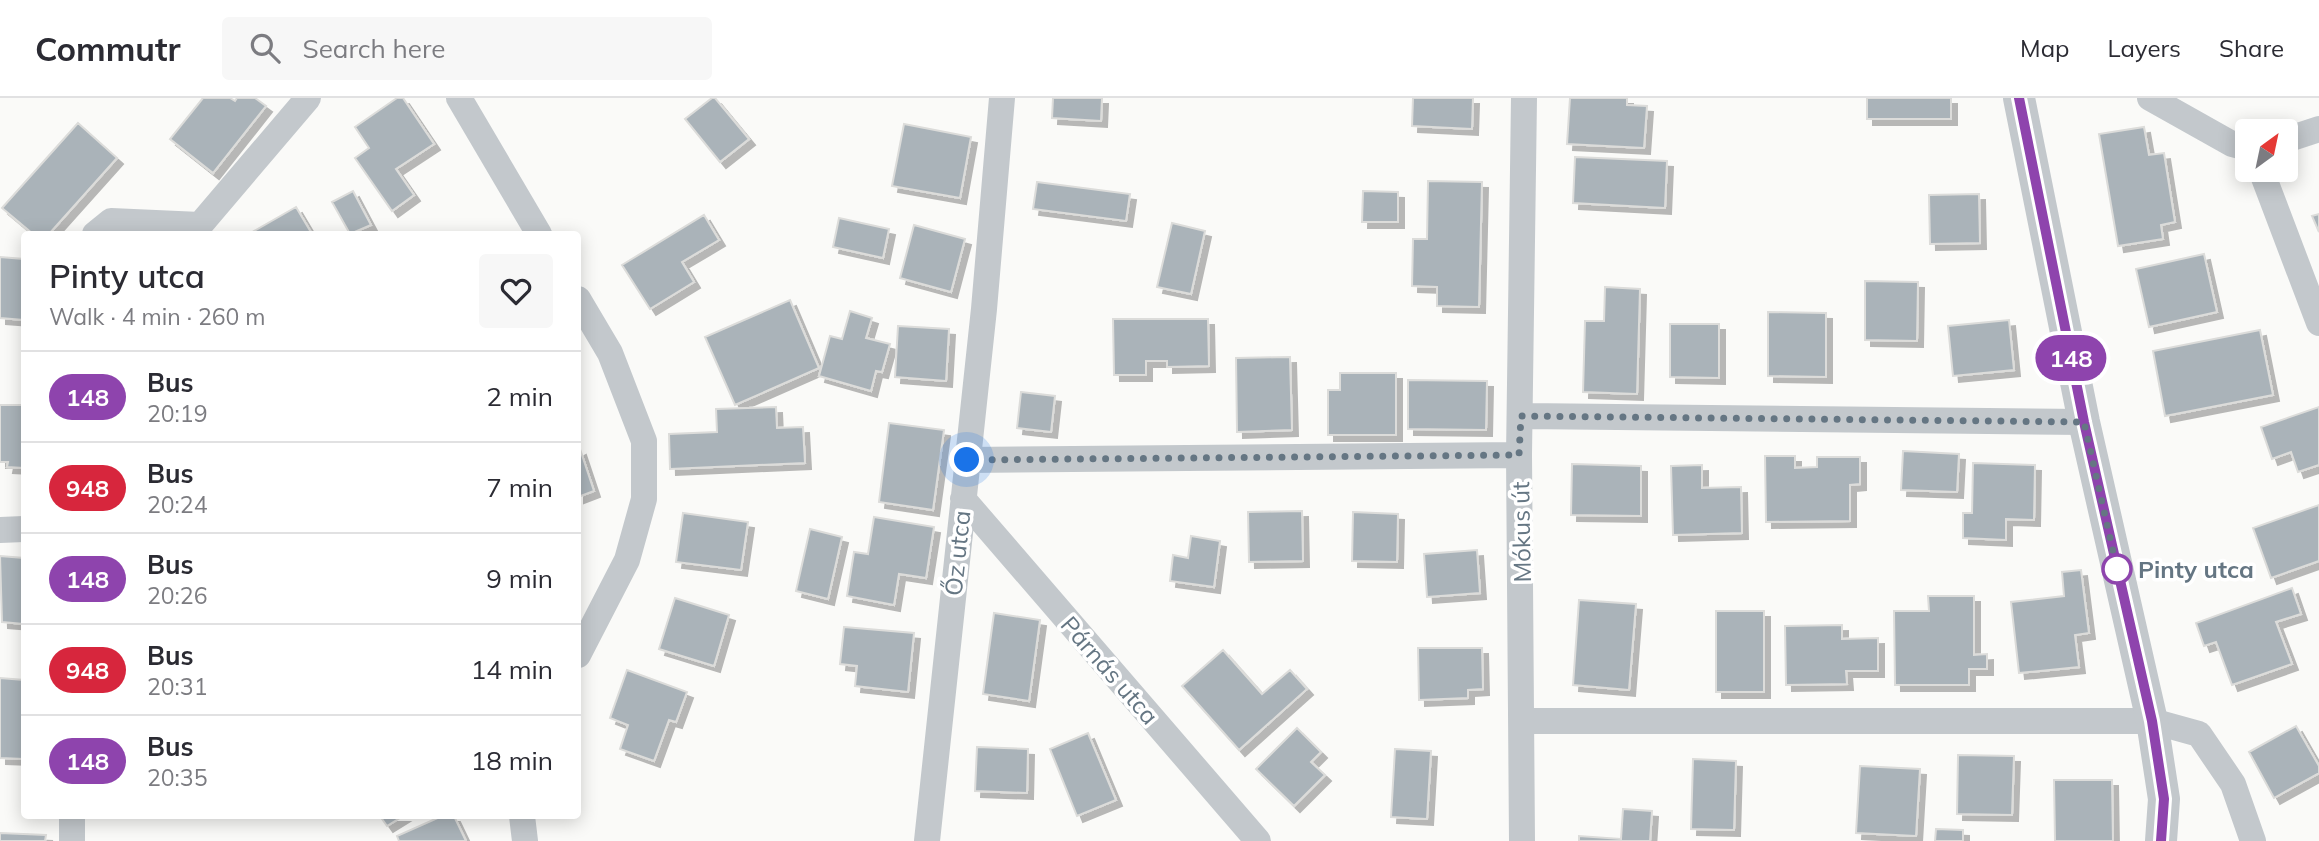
<!DOCTYPE html>
<html lang="en">
<head>
<meta charset="utf-8">
<style>
  body { margin:0; font-family:Mulish,sans-serif; background:#f7f7f7; color:#2b2b33; height:100vh; display:flex; flex-direction:column; font-size:26px; white-space:nowrap }
  * { box-sizing:border-box; margin:0 }
  p { font-size:23px; color:#7c7c81 }
  .icon { flex:none; width:38px; height:38px; fill:none; stroke:currentColor; stroke-width:2; stroke-linecap:round; stroke-linejoin:round }
  .map { position:relative; flex:1; overflow:hidden }
  .details { position:absolute; left:21px; top:133px; width:560px; height:588px; display:flex; flex-direction:column; background:#fff; border-radius:7px; box-shadow:0 4px 18px #0003 }
  .details>* { flex:none }
  .badge { padding:0 14px; border-radius:23px; font-size:24px; line-height:46px }
  .needle { width:46px; rotate:33deg }
  .controls { position:absolute; left:2235px; top:21px; display:grid; gap:14px }
  .controls a { display:grid; place-items:center; width:63px; height:63px; border-radius:7px; background:#fff; box-shadow:0 4px 18px #0003; font-size:35px }
  .you { position:absolute; width:35px; height:35px; margin:-18px; border:5px solid #fff; border-radius:50%; background:#1a73e8; box-shadow:0 0 0 10px #1a73e833 }
  .map>.badge { position:absolute; translate:-50% -50%; box-shadow:0 0 0 4px #fff }
  .round { display:grid; place-items:center; flex:none; width:74px; height:74px; border-radius:7px; background:#f7f7f7 }
  .overview { display:flex; align-items:center; justify-content:space-between; height:119px; padding:0 28px }
  h1 { font-size:33px; font-weight:600; line-height:52px }
  ul { padding:0; list-style:none }
  li { display:flex; align-items:center; gap:21px; height:91px; padding:0 28px; border-top:2px solid #e1e1e2 }
  li div { flex:1 }
  li b { display:block; font-size:26px }
  li em { font-style:normal }
  li .badge { min-width:77px; font-weight:700; text-align:center }
  header { display:flex; align-items:center; gap:42px; box-sizing:border-box; height:98px; padding:0 35px; background:#fff; border-bottom:2px solid #e1e1e2 }
  header strong { font-size:33px }
  nav { display:flex; gap:38px; margin-inline-start:auto; font-size:24px }
  .search { width:490px; height:63px; background:#f7f7f7; display:flex; align-items:center; gap:18px; box-sizing:border-box; padding:0 24px; border-radius:7px; color:#7c7c81; font-size:26px }
  .map>svg:first-child { display:block }
  .building { fill:#aab3b9; stroke:#dcdcda; stroke-width:2; filter:url(#shadow) }
  .lines { fill:none; stroke-linecap:round; stroke-linejoin:round }
  .minor { stroke:#c3c8cc; stroke-width:26 }
  .tertiary { stroke:#c3c8cc; stroke-width:32 }
  .line-casing { stroke:#fff; stroke-width:16 }
  .line { stroke:#8e44ad; stroke-width:10 }
  .walk { stroke:#657683; stroke-width:7; stroke-dasharray:0 12.6 }
  .stop-dot { fill:#fff; stroke:#8e44ad; stroke-width:3.5 }
  .labels { text-anchor:middle; dominant-baseline:central; stroke-width:7; stroke-linejoin:round; paint-order:stroke }
  .street-label { font-size:24px; fill:#657683; stroke:#fff }
  .stop-label { font-size:24px; font-weight:bold; fill:#657683; stroke:#fff; text-anchor:start }
</style>
</head>
<body>
<header>
<strong>Commutr</strong>
<div class="search"><svg class="icon" aria-label="search" viewBox="0 0 24 24"><circle cx="10" cy="10" r="6"/><path d="M15 15l6 6"/></svg>Search here</div>
<nav><a>Map</a><a>Layers</a><a>Share</a></nav>
</header>
<div class="map">
<svg width="2319" height="743" viewBox="0 0 2319 743">
  <defs>
    <filter id="shadow"><feDropShadow dx="6" dy="6" stdDeviation="0" flood-color="#0004"/></filter>
  </defs>
  <rect width="100%" height="100%" fill="#fafaf8"/>
  <path class="building" d="M203 0H230L235 3 237 0H255L266 8 213 75 170 41Z
    M397 0H403L434 46 396 71 414 97 392 113 355 60 369 50 355 29Z
    M712 0H715L749 41 720 64 685 21Z
    M1053 0H1102L1101 23 1052 20Z
    M1413 0H1473L1472 31 1412 28Z
    M1570 0H1627V7L1647 8 1644 50 1567 46Z
    M1867 0H1951V21H1867Z
    M78 25 117 60 49 136H33L2 110Z
    M904 26 971 39 960 100 892 88Z
    M2144 29 2149 57 2164 55 2175 124 2161 127 2163 141 2118 148 2099 36Z
    M1575 59 1667 63 1665 110 1573 105Z
    M1428 83 1482 84 1479 209 1437 208V189L1412 188 1413 141H1427Z
    M1037 84 1130 96 1126 123 1033 111Z
    M353 93 371 127 350 136 332 104Z
    M1363 93 1398 94V124H1362Z
    M1979 96 1980 145 1930 146 1929 97Z
    M296 109 312 136H249Z
    M2319 116V134L2312 118Z
    M704 117 719 142 682 164 694 184 650 211 622 167Z
    M839 120 889 131 883 160 833 149Z
    M1172 125 1205 133 1191 196 1157 189Z
    M914 127 965 141 951 194 900 180Z
    M2204 156 2217 214 2149 229 2136 171Z
    M0 159 24 161V222L0 220Z
    M1865 183 1918 184 1917 243 1865 242Z
    M1605 189 1640 191 1637 296 1583 294 1585 223H1604Z
    M790 202 819 270 735 307 705 239Z
    M850 213 872 220 866 240 890 246 882 274 876 273 871 293 819 278 830 238 842 241Z
    M1768 214 1826 215V279L1768 278Z
    M1113 221H1208L1209 268 1167 269V263H1146V277H1114Z
    M2009 222 2014 272 1953 278 1948 228Z
    M1670 226H1719V280L1670 279Z
    M898 228 949 231 946 283 895 279Z
    M2260 232 2273 297 2165 318 2153 253Z
    M1290 259 1292 332 1237 334 1236 260Z
    M1340 275H1396V337H1328V292H1340Z
    M1408 282 1487 283 1486 332 1408 331Z
    M1021 294 1055 298 1051 334 1017 330Z
    M0 307H24V370L7 369 8 364H0Z
    M776 309 777 330 803 329 805 365 670 371 669 336 717 334 716 311Z
    M2319 309V367L2298 374 2291 354 2272 361 2261 329Z
    M889 325 944 332 933 412 879 404Z
    M580 351 594 393 578 399V352Z
    M1903 353 1959 356 1957 394 1901 392Z
    M1765 358H1795V370L1817 369V359H1860V386L1850 387V423L1766 424Z
    M1973 365 2035 367 2034 422 2006 421V442L1963 440V415H1972Z
    M1572 366 1641 368V418L1571 417Z
    M1702 367V390L1741 389 1742 435 1673 437 1671 368Z
    M2319 407V463L2271 480 2253 430Z
    M1302 413 1303 463 1249 464 1248 414Z
    M1353 414 1398 416 1397 464 1352 463Z
    M683 415 748 424 741 472 676 464Z
    M874 419 934 429 926 480 899 476 894 507 847 498 854 454 868 456Z
    M810 431 842 439 828 501 796 493Z
    M1191 438 1220 443 1214 489 1170 483 1173 457 1188 460Z
    M1477 452 1480 495 1427 499 1424 456Z
    M0 458 24 460V526L2 524Z
    M2081 472 2089 535 2075 537 2079 569 2019 575 2011 504 2064 498 2062 474Z
    M2292 490 2301 516 2276 524 2292 566 2232 587 2216 544 2204 548 2196 525Z
    M1928 498H1974V557L1987 556V571H1969V587H1895L1894 513H1929Z
    M675 500 729 517 714 568 659 551Z
    M1579 502 1636 506 1629 592 1573 587Z
    M1716 513H1764V594H1716Z
    M994 515 1040 522 1029 603 983 596Z
    M1842 527V541L1878 540V573H1846L1847 586 1786 587 1785 528Z
    M844 529 914 535 908 594 855 588 857 568 840 566Z
    M1418 550H1482L1483 591 1468 592V600L1419 602Z
    M1223 552 1262 596 1290 572 1307 591 1239 652 1182 588Z
    M627 572 687 594 676 624 669 622 654 663 620 651 628 627 610 620Z
    M0 580 24 582V661L0 660Z
    M2296 628 2319 668V675L2274 700 2249 654Z
    M1297 630 1321 654 1311 664 1325 677 1294 708 1256 671Z
    M1088 635 1116 702 1077 718 1050 651Z
    M977 649 1028 651 1027 695 975 693Z
    M1395 651 1431 653 1427 721 1391 719Z
    M1958 657 2014 658 2012 717 1957 716Z
    M1693 661 1736 663 1734 732 1691 731Z
    M1860 668 1920 671 1916 738 1856 735Z
    M2054 682H2112L2113 743H2055Z
    M1623 711 1652 713 1650 743H1579V738L1621 741Z
    M380 718H403L387 728Z
    M442 718H454L466 743H399L397 738Z
    M1936 731 1963 732V743H1935Z
    M0 735 46 737 45 743H0Z"/>
  <g class="lines">
    <path class="minor" d="M459 0 539 136
      M2150 0 2232 46 2247 50
      M2286 42 2319 31
      M2261 72 2319 225
      M95 136 111 123 200 127 308 0
      M578 201 610 255 644 343V401L627 462 578 557
      M1521 318 2084 324
      M967 362 1519 357
      M963 401 1258 743
      M0 432 24 431
      M1523 623H2152L2199 636 2233 686 2253 743
      M522 718 525 743
      M72 743V718
      M927 743 984 211 1002 0
      M1522 743 1519 357 1524 0"/>
    <path class="tertiary" d="M2019 0 2084 324 2152 623 2164 701 2161 743"/>
  </g>
  <g class="lines">
    <defs>
      <path id="line" d="M2019 0 2084 324 2152 623 2164 701 2161 743"/>
    </defs>
    <use href="#line" class="line-casing"/>
    <use href="#line" class="line"/>
    <path class="walk" d="M967 362 1519 357 1521 318 2084 324 2117 471"/>
  </g>
  <circle class="stop-dot" cx="2117" cy="471" r="14"/>
  <g class="labels">
    <g class="street-label">
      <text transform="translate(1521 434) rotate(-91)">Mókus út</text>
      <text transform="translate(957 455) rotate(-84)">Őz utca</text>
      <text transform="translate(1110 572) rotate(49)">Párnás utca</text>
    </g>
    <g class="stop-label">
      <text x="2138" y="471">Pinty utca</text>
    </g>
  </g>
</svg>
<div class="controls">
<a><svg class="needle" viewBox="-14 -14 28 28"><path d="M0-13l5 13h-10z" fill="#e53935"/><path d="M0 13l5-13h-10z" fill="#7c7c81"/></svg></a>
</div>
<div class="you" style="left:967px;top:362px"></div>
<b class="badge" style="left:2071px;top:260px;background:#8e44ad;color:#fff">148</b>
<section class="details">
<div class="overview"><div><h1>Pinty utca</h1><p>Walk · 4 min · 260 m</p></div><a class="round"><svg class="icon" aria-label="heart" viewBox="0 0 24 24"><path d="M12 20l-8-8c-3-5 5-10 8-4 3-6 11-1 8 4z"/></svg></a></div>
<ul>
<li><span class="badge" style="background:#8e44ad;color:#fff">148</span><div><b>Bus</b><p>20:19</p></div><em>2 min</em></li>
<li><span class="badge" style="background:#d7263d;color:#fff">948</span><div><b>Bus</b><p>20:24</p></div><em>7 min</em></li>
<li><span class="badge" style="background:#8e44ad;color:#fff">148</span><div><b>Bus</b><p>20:26</p></div><em>9 min</em></li>
<li><span class="badge" style="background:#d7263d;color:#fff">948</span><div><b>Bus</b><p>20:31</p></div><em>14 min</em></li>
<li><span class="badge" style="background:#8e44ad;color:#fff">148</span><div><b>Bus</b><p>20:35</p></div><em>18 min</em></li>
</ul>
</section>
</div>
</body>
</html>
